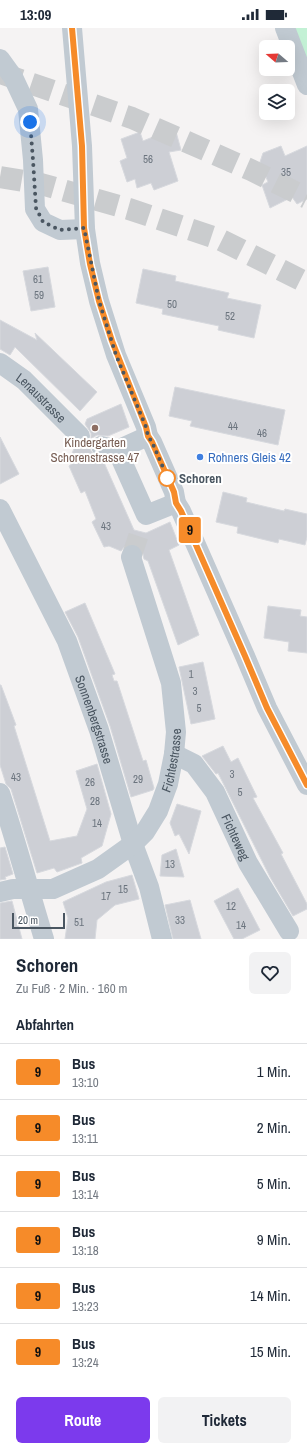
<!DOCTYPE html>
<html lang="de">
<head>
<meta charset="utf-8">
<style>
  body { margin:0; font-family:"Archivo Narrow",sans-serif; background:#f2f2f3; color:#1f2937; height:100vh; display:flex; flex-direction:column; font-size:15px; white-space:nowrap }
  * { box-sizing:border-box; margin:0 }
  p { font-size:13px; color:#747a83 }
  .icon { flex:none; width:22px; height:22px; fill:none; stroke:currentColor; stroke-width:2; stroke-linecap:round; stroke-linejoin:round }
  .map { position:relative; height:911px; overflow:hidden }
  .panel { display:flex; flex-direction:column; background:#fff; flex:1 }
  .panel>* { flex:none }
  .badge { padding:0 8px; border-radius:3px; font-size:14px; line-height:26px }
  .needle { width:26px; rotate:289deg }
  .buttons { position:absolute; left:259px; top:12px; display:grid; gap:8px }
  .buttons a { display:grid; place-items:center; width:36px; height:36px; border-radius:6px; background:#fff; box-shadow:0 4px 16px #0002; font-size:20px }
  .scale { position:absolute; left:12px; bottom:10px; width:53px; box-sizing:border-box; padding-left:4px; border:2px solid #4a5661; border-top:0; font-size:11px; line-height:14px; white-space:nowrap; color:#4a5661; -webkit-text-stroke:3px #fff; paint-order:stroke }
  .you { position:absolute; width:20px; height:20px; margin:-10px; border:3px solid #fff; border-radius:50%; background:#1a73e8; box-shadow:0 0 0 6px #1a73e833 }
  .map>.badge { position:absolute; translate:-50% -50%; box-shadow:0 0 0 2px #fff }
  h2 { padding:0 16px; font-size:15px; line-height:36px }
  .round { display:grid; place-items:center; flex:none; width:42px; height:42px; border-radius:6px; background:#f2f2f3 }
  .head { display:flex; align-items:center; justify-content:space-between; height:68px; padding:0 16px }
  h1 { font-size:19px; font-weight:800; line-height:30px }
  .primary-button { display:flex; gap:8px; margin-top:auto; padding:8px 16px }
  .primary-button a { flex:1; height:46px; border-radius:6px; background:#7c3aed; color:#fff; font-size:16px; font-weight:800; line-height:46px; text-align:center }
  .primary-button a+a { background:#f2f2f3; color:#1f2937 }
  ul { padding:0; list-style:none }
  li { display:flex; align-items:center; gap:12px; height:56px; padding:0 16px; border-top:1px solid #e0e1e3 }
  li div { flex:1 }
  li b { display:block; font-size:15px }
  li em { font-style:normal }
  li .badge { min-width:44px; font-weight:700; text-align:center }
  .status { display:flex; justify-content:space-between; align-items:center; height:28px; padding:0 20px; background:#fff; direction:ltr }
  .status svg { height:11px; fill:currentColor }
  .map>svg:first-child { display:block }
  .green { fill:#c3f1d5 }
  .building { fill:#cdcfd5; stroke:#d7d9de }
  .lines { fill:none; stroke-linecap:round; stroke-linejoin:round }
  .street-tunnel { stroke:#caccce; stroke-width:20; stroke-dasharray:20 10; stroke-linecap:butt }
  .highway-tunnel { stroke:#caccce; stroke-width:22; stroke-dasharray:22 11; stroke-linecap:butt }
  .street { stroke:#c1cad2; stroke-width:20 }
  .line-casing { stroke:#fff; stroke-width:9 }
  .line { stroke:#f68b29; stroke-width:6 }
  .walk { stroke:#4a5661; stroke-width:4; stroke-dasharray:0 7.2 }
  .education-dot { fill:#8d6e63; stroke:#fff; stroke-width:1.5 }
  .shop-dot { fill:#3f7fe0; stroke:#fff; stroke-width:1.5 }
  .stop-dot { fill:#fff; stroke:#f68b29; stroke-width:2 }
  .labels { text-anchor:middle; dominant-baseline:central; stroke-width:4; stroke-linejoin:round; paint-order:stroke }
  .number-label { font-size:11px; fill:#6b747e }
  .street-label { font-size:13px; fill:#4a5661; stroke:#fff }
  .education-label { font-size:13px; fill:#785e54; stroke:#fff }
  .shop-label { font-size:13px; fill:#366cbe; stroke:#fff; text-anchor:start }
  .stop-label { font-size:13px; font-weight:bold; fill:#4a5661; stroke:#fff; text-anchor:start }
</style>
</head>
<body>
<div class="status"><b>13:09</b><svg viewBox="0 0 49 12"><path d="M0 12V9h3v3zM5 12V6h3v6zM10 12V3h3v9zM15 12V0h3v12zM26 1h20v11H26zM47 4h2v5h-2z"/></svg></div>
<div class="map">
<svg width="307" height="911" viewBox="0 0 307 911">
  <rect width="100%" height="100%" fill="#f5f3f3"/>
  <path class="green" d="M286 0H307V51Z"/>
  <path class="building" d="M175 100 181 122 169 124 178 153 154 162 151 155 137 160 135 151 127 154 120 133 127 130 121 111 140 104 143 113Z
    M281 118 285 128 307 118V171L297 176 292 169 270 180 262 157 268 154 260 134 263 125Z
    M48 239 55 279 31 283 23 243Z
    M143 241 176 248 175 253 229 265 227 270 261 277 254 310 218 302 219 298 162 286 163 281 136 275Z
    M0 292 37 312 35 305 97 364 80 383 15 319 10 327 0 321Z
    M175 359 285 382 278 417 190 398 192 393 169 388Z
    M121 376 129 399 108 408 97 407 92 410 90 416V421L93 426 102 430 134 502 146 505 170 494 179 517 169 522 199 607 178 617 148 533 144 531 142 521 137 517 132 516 125 518 121 523 109 518 104 519 92 494 96 491 85 463 81 465 69 438 73 435 71 428 75 418 83 419 88 416 91 411V405L85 396 87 391Z
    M0 409 19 446 0 456Z
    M223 464 247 470 246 474 284 483 285 481 307 486V509L305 517 279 511 278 515 237 505 238 499 216 494Z
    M85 575 115 646 112 647 114 653H117L143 733 146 732 154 760 153 762 131 769 110 698 78 609 65 584Z
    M268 578 301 582 300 588 307 589V625L288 623 289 614 264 610Z
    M203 634 215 691 191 696 179 639Z
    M0 657H1L16 697 14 698 50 813 77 808 87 781 76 743 97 736 111 786 102 818 81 830 82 835 57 844 54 840 37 845 11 761 6 756 0 737Z
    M223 718 231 734 238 730 257 769 253 770 283 825 281 826 307 876V881L293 888 270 849 218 745 216 746 202 728Z
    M177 776 201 783 189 826 179 806 175 808 170 795Z
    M5 819 13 846 5 849 6 851 0 852V820Z
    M176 821 184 849 160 848 162 827Z
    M132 847 139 871 115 877 97 892 95 911H65L68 890 63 874 106 854Z
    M238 860 260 902 242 911H234L214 873Z
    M190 872 201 911H173L165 877Z
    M12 873 22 911H0V875Z"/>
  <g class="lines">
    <path class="street-tunnel" d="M132 527 140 503"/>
    <path class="highway-tunnel" d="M0 45 132 90 251 142 307 170
      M0 149 41 156 129 181 219 211 307 255"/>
    <g class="street">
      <path d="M72 0 82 118 85 201 90 235 99 273 116 327 146 399 148 408 152 414 174 464 176 475 181 483 245 628 267 680 307 757"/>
      <path d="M285 0 307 57"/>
      <path d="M0 31 13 49 28 81 33 132 35 181 43 194 60 202 85 201"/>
      <path id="s1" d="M0 335 24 352 80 408"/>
      <path d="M148 408 117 422 146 487 176 475"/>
      <path d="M101 418 117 422"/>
      <path id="s2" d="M0 481 67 613 99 702 133 816 149 859 162 911"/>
      <path id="s3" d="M174 726 194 736 215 764 248 835 289 903"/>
      <path d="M0 765C16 813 29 862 44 911"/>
      <path id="s4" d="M0 864 13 861H53L98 841 133 816 145 804 158 783 168 756 174 726 176 704 171 655 131 529 132 527"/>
    </g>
  </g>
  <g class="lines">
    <defs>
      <path id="line" d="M72 0 82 118 84 200 90 236 99 273 112 313 146 399 148 408 152 414 174 464 176 475 181 483 245 628 267 680 307 757"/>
    </defs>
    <use href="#line" class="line-casing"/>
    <use href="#line" class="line"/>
    <path class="walk" d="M30 94 33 132 36 180 43 194 60 202 84 200 99 273 116 327 146 399 148 408 152 414 168 451 167 450"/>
  </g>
  <circle class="education-dot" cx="95" cy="400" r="4"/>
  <circle class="shop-dot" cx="200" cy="429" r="4"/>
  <circle class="stop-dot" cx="167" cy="450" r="8"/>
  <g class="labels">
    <g class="number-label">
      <text x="148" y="131">56</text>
      <text x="286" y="144">35</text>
      <text x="38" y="251">61</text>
      <text x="39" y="267">59</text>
      <text x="172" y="276">50</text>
      <text x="230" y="288">52</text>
      <text x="233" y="398">44</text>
      <text x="262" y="405">46</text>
      <text x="106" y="498">43</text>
      <text x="191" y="646">1</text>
      <text x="195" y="663">3</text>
      <text x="199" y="680">5</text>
      <text x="232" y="746">3</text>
      <text x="16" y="749">43</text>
      <text x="138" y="751">29</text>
      <text x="90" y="754">26</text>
      <text x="240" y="764">5</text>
      <text x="95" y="773">28</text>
      <text x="97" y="795">14</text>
      <text x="170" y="836">13</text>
      <text x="123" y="861">15</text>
      <text x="106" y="868">17</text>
      <text x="231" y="878">12</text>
      <text x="180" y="892">33</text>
      <text x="79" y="894">51</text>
      <text x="241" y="897">14</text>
    </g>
    <g class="street-label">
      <text stroke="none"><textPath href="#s1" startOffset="54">Lenaustrasse</textPath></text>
      <text stroke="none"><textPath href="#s2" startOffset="231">Sonnenbergstrasse</textPath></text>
      <text stroke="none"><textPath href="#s4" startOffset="240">Fichtestrasse</textPath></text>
      <text stroke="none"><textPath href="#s3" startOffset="107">Fichteweg</textPath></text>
    </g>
    <g class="education-label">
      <text x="95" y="414">Kindergarten<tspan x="95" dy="15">Schorenstrasse 47</tspan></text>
    </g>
    <g class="shop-label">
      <text x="208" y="429">Rohners Gleis 42</text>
    </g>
    <g class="stop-label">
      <text x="179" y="450">Schoren</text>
    </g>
  </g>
</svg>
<div class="buttons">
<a><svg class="needle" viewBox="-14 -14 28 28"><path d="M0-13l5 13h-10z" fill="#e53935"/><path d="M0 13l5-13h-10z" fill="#747a83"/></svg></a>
<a><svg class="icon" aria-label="layers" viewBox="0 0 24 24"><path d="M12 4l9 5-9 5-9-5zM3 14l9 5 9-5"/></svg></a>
</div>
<div class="scale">20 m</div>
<div class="you" style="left:30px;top:94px"></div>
<b class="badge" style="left:190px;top:502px;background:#f68b29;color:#111">9</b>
</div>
<section class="panel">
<div class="head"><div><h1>Schoren</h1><p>Zu Fuß · 2 Min. · 160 m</p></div><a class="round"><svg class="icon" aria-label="heart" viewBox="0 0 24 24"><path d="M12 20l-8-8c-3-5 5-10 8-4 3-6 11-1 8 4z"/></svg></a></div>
<h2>Abfahrten</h2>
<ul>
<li><span class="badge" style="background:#f68b29;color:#111">9</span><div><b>Bus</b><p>13:10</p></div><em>1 Min.</em></li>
<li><span class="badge" style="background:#f68b29;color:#111">9</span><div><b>Bus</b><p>13:11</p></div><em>2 Min.</em></li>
<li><span class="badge" style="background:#f68b29;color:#111">9</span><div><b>Bus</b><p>13:14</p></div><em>5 Min.</em></li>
<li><span class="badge" style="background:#f68b29;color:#111">9</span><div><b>Bus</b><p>13:18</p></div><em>9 Min.</em></li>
<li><span class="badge" style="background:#f68b29;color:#111">9</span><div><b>Bus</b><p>13:23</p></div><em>14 Min.</em></li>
<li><span class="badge" style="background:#f68b29;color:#111">9</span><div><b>Bus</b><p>13:24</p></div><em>15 Min.</em></li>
</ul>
<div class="primary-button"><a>Route</a><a>Tickets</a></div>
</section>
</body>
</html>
